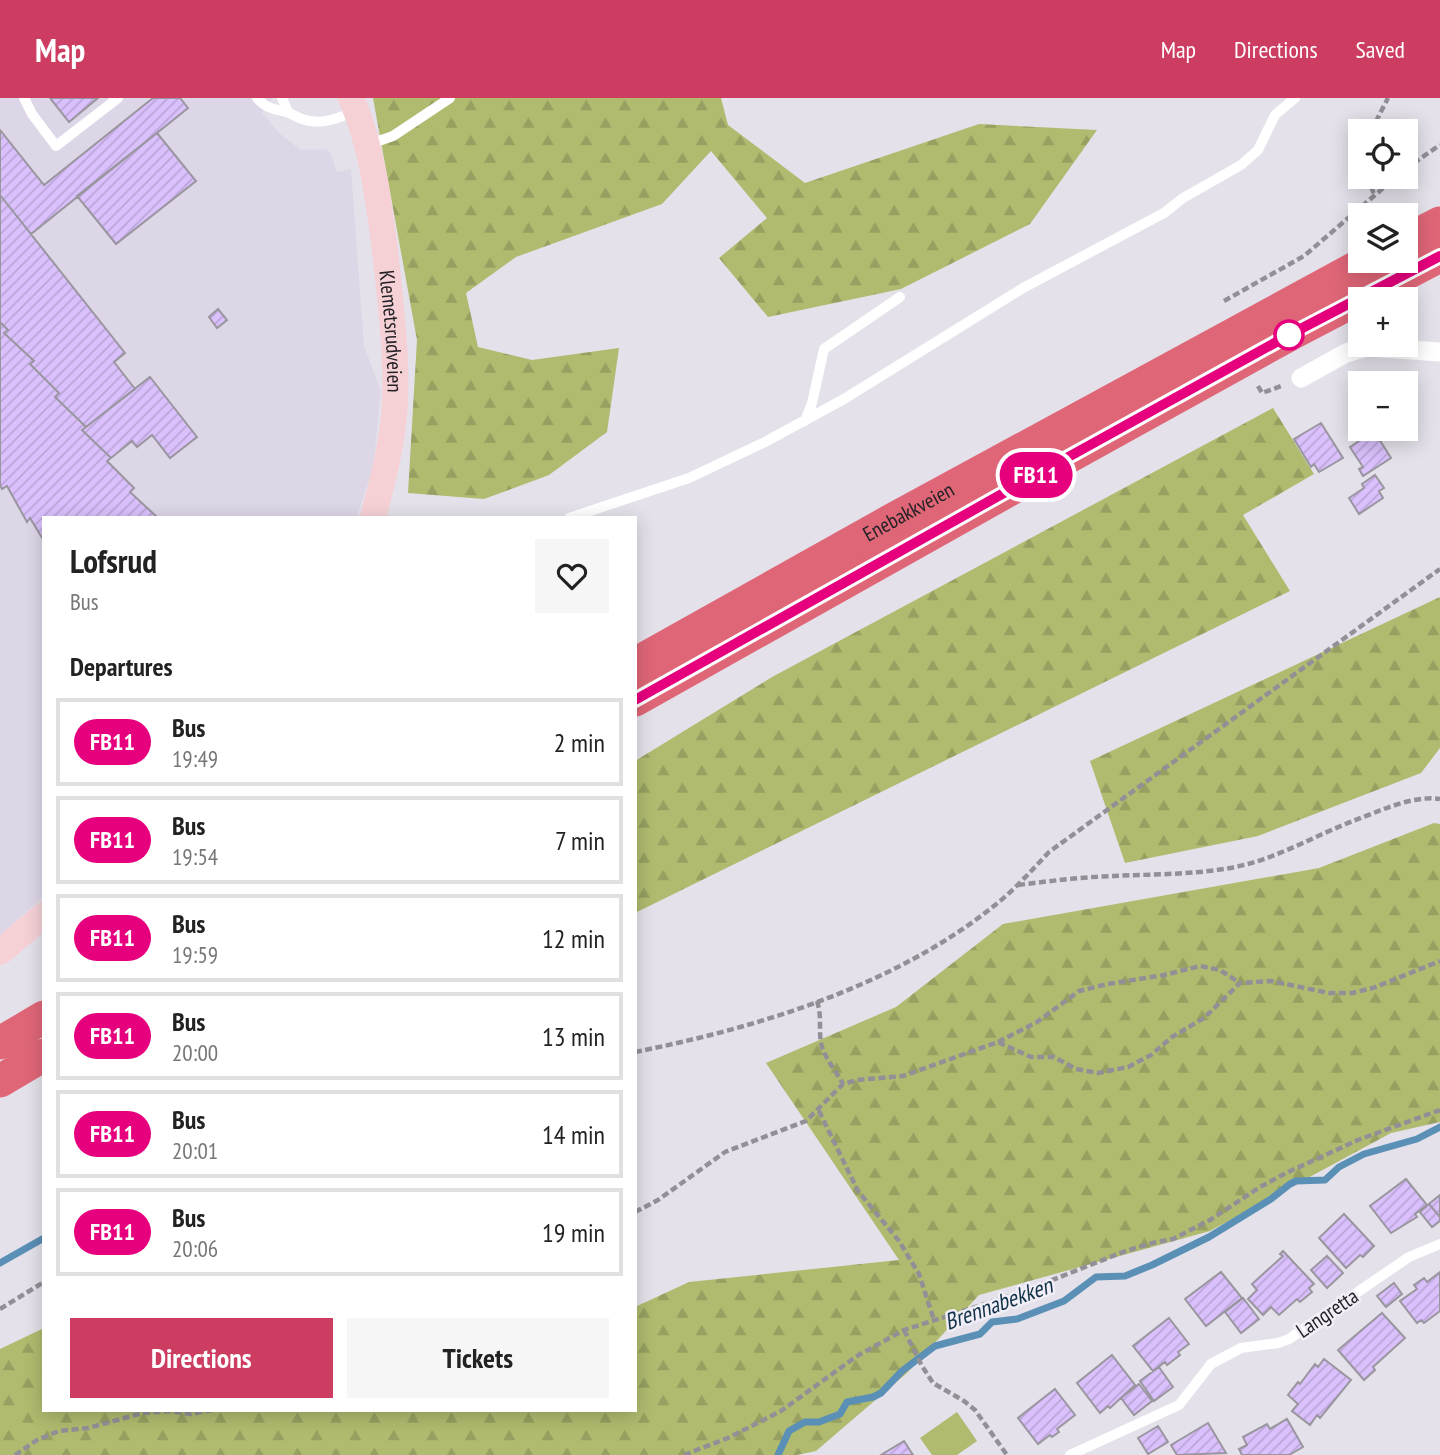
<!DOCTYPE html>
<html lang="en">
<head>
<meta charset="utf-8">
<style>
  body { margin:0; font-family:"PT Sans Narrow",sans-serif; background:#f6f6f6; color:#222; height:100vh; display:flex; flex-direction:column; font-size:26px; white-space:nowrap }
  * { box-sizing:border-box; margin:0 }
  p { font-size:23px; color:#767676 }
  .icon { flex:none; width:38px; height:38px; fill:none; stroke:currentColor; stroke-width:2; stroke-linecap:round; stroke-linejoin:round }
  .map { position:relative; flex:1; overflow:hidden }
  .sheet { position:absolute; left:42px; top:418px; width:595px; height:896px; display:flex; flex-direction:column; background:#fff; border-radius:0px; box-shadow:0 4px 18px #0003 }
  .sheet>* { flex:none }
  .badge { padding:0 14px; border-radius:23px; font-size:24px; line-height:46px }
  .fabs { position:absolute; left:1348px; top:21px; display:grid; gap:14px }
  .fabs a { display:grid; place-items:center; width:70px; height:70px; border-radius:0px; background:#fff; box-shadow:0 4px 18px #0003; font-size:35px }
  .map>.badge { position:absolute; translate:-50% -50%; box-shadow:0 0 0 4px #fff }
  h2 { padding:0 28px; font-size:26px; line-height:63px }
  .round { display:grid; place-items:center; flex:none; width:74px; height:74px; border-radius:0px; background:#f6f6f6 }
  .summary { display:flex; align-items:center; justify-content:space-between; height:119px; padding:0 28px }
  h1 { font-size:33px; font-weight:600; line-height:52px }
  .primary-button { display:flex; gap:14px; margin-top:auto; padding:14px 28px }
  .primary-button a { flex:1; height:80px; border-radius:0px; background:#cd3d61; color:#fff; font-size:28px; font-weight:600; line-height:80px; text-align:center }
  .primary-button a+a { background:#f6f6f6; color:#222 }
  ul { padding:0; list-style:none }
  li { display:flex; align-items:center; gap:21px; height:88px; margin:0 14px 10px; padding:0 14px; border:4px solid #e0e0e0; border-radius:0px }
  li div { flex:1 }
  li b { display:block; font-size:26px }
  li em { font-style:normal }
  li .badge { min-width:77px; font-weight:700; text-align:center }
  header { display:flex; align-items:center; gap:42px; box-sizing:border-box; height:98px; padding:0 35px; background:#cd3d61; color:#fff }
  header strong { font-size:33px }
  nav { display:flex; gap:38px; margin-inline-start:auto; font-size:24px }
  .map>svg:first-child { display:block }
  .built { fill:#ddd6e7 }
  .forest { fill:url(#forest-firs) }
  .garden { fill:#b0bb6f }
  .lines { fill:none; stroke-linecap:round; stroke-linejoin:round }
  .stream { stroke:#5a8fb6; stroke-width:7 }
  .building { fill:url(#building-hatch); stroke:#9a969f; stroke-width:2 }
  .path { stroke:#928f96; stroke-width:4.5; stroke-dasharray:7 3.5; stroke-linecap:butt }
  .lane { stroke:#fff; stroke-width:10 }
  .street { stroke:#fff; stroke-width:19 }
  .secondary { stroke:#f5d1d6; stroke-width:26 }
  .highway { stroke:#df6677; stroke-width:33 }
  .line-casing { stroke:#fff; stroke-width:16 }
  .line { stroke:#e6007e; stroke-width:10 }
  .stop-dot { fill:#fff; stroke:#e6007e; stroke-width:3.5 }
  .labels { text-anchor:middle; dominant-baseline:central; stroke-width:5; stroke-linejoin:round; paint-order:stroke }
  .street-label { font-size:21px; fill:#242226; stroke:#f2eef7 }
  .water-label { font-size:23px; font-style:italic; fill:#103247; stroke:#f2eef7 }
</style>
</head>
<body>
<header>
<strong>Map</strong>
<nav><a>Map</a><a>Directions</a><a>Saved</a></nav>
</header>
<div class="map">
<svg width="1440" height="1357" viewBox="0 0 1440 1357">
  <defs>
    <pattern id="forest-firs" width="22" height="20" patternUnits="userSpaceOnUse" patternTransform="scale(1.75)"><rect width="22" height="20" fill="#b0bb6f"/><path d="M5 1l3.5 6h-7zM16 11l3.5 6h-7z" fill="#97a060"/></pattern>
    <pattern id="building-hatch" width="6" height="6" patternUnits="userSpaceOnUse" patternTransform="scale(1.75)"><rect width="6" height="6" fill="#dac0fc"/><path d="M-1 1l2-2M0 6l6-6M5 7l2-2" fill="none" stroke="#bba5d8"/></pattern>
  </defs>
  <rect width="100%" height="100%" fill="#e4e1ea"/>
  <path class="built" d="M0 0H272L262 15 280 36 301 52 326 51 331 56 337 74 351 71 364 248 381 293 373 371 356 420H44V798L0 837Z"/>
  <path class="forest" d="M373 0H721L728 27 805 85 979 26 1097 32 1030 126 901 191 768 219 719 160 767 120 711 53 662 106 516 159 466 195 478 249 532 262 619 250 607 334 549 377 484 401 408 395 417 242Z
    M1273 310 1314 376 1243 417 1290 493 635 815V663L772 579Z
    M1440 499V650L1421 675 1258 738 1125 765 1090 663Z
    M1434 725 1440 726V1024L1391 1035 1210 1133 979 1197 907 1275 816 1353 797 1357H0V1251L44 1230V1312H635V1209L689 1184 899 1162 766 965 896 909 1003 826 1319 770Z"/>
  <path class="garden" d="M957 1314 977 1343 957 1357H932L920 1340Z"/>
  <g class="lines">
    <path class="stream" d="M0 1165 44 1140
      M778 1357 789 1333 805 1324H819L840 1316 847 1304 873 1299 881 1295 902 1273 935 1248 980 1236 992 1224 1017 1221 1064 1203 1096 1179 1125 1178 1152 1167 1209 1139 1271 1101 1290 1086 1296 1083 1325 1082 1339 1069 1364 1056 1417 1041 1440 1029"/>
  </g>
  <path class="building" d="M50 0H98L69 24Z
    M153 0H180L188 10 31 136 0 97V32L44 87Z
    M157 35 196 83 116 146 77 98Z
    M0 97 125 255 114 264 135 291 86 329 55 299 59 295 30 266 34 263 4 235 8 232 0 224Z
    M218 211 227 222 217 230 209 219Z
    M0 224 8 232 4 235 34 263 30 266 59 295 55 299 86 329 82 332 111 360 107 363 134 390 130 394 158 420H44V443L30 420 27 424 7 388 2 391 0 387Z
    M150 279 197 339 170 360 152 337 137 349 132 343 111 360 82 332Z
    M1321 325 1343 360 1319 374 1314 366 1311 369 1294 341Z
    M1374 333 1391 360 1363 378 1359 371 1363 369 1350 349Z
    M1375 377 1384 390 1379 393 1383 400 1359 416 1349 400 1364 390 1362 386Z
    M1406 1081 1427 1107 1415 1116 1417 1119 1391 1135 1370 1108Z
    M1440 1097V1119L1429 1106Z
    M1429 1106 1440 1119V1123L1432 1129 1420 1114Z
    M1344 1116 1374 1148 1363 1159 1360 1157 1346 1170 1319 1140Z
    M1283 1153 1314 1186 1309 1190 1312 1194 1300 1204 1297 1201 1279 1217 1271 1209 1263 1217 1248 1201 1257 1192 1252 1186 1283 1158 1280 1156Z
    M1327 1158 1343 1175 1327 1190 1311 1172Z
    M1221 1174 1242 1200 1206 1228 1185 1201Z
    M1440 1174V1213L1424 1225 1421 1222 1417 1225 1400 1203 1417 1191 1414 1187 1424 1180 1427 1184Z
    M1394 1185 1402 1196 1386 1209 1377 1198Z
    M1243 1200 1259 1221 1241 1235 1225 1214Z
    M1382 1215 1405 1240 1373 1269 1375 1272 1364 1282 1338 1252Z
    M1169 1220 1189 1246 1178 1254 1180 1257 1167 1267 1165 1264 1153 1273 1133 1248Z
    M1112 1257 1135 1287 1110 1310 1108 1308 1100 1315 1077 1285Z
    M1324 1261 1351 1282 1320 1320 1317 1317 1310 1327 1292 1313 1298 1306 1288 1297 1298 1284 1300 1286 1315 1266 1318 1269Z
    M1159 1269 1173 1289 1154 1303 1140 1283Z
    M1139 1286 1152 1303 1134 1317 1121 1300Z
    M1055 1291 1075 1317 1057 1331 1059 1334 1052 1339 1050 1337 1038 1346 1018 1320Z
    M1287 1321 1303 1349 1289 1357H1242L1239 1351 1247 1347 1243 1339 1267 1326 1270 1331Z
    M1208 1325 1226 1355 1177 1357 1171 1347Z
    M1158 1328 1168 1344 1148 1356 1138 1340Z
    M904 1343 913 1357H881Z"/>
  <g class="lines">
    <path class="path" d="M1371 33 1388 0
      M1405 71 1440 47
      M1367 79 1374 96
      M1224 203 1304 158 1396 79
      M1258 288 1262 295 1284 287
      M1018 787C1050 783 1081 779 1113 778 1153 776 1195 777 1235 769 1276 761 1314 738 1353 723 1380 713 1412 697 1440 701
      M817 903C823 921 817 936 823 952 828 964 837 975 843 986
      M998 944 1037 924 1079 893 1108 886 1164 877 1200 868 1220 872 1240 885
      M635 954C761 929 900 886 1000 803 1018 788 1033 771 1049 754L1440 471
      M819 1013 858 1093 899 1143 919 1176 934 1222
      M635 1114 658 1102 725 1054 806 1023 843 986 857 982 903 978 998 944 1031 959H1054L1076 971 1098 975 1128 969 1151 957 1172 939 1204 920 1240 885 1271 883 1329 895H1352L1373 890 1440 863
      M0 1211 44 1184
      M904 1232 922 1268 933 1285 964 1303 975 1312 1007 1357
      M15 1357 37 1342 59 1333 88 1330 143 1315 169 1313 191 1316 212 1312
      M684 1357 728 1340 781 1313 857 1258 904 1232 1022 1194 1123 1154 1152 1145 1173 1141 1210 1122 1260 1089 1286 1075 1358 1042 1440 1012"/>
    <path class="lane" d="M24 0 32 16 56 48 118 0
      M257 0C266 10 273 11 286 14 291 15 296 19 302 21 320 28 339 20 356 13
      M282 0 288 14
      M367 47 393 38 450 0
      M805 323 812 305 824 251 900 199
      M569 420 689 380 765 344 844 301 1023 190 1164 115 1183 100 1241 67 1258 52 1275 17 1295 0
      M1070 1357 1179 1307 1211 1266 1241 1250 1278 1245 1289 1241 1409 1159 1440 1146"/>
    <path class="street" d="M1301 280 1346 255 1367 249 1440 254"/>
    <g class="secondary">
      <path id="s1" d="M351 0C373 50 379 107 386 161 391 208 397 257 395 305 393 344 383 382 373 420"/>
      <path d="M0 854 44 817"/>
    </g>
    <g class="highway">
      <path d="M1405 143 1440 125"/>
      <path id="s2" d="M635 566 890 423 1368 163"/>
      <path d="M635 602 1043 373 1289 237 1440 158"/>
      <path d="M0 945 44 919"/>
      <path d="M0 983 44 957"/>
    </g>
  </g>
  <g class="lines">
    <defs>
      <path id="line" d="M635 602 1043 373 1289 237 1440 158"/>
    </defs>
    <use href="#line" class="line-casing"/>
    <use href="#line" class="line"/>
  </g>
  <circle class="stop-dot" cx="1289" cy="237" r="14"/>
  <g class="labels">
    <g class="street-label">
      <text stroke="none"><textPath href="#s1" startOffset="238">Klemetsrudveien</textPath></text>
      <text stroke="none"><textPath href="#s2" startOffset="313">Enebakkveien</textPath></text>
      <text transform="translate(1327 1215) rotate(-34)">Langretta</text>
    </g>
    <g class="water-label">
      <text transform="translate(998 1205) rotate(-20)">Brennabekken</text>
    </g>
  </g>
</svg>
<div class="fabs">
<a><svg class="icon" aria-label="locate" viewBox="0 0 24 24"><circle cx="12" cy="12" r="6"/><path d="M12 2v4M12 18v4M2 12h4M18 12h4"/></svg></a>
<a><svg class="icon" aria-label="layers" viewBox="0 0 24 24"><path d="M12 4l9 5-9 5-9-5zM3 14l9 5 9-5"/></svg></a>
<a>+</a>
<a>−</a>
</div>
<b class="badge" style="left:1036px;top:377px;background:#e6007e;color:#fff">FB11</b>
<section class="sheet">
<div class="summary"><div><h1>Lofsrud</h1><p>Bus</p></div><a class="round"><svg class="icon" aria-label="heart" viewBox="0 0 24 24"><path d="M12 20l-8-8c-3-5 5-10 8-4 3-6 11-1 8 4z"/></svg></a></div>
<h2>Departures</h2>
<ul>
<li><span class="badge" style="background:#e6007e;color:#fff">FB11</span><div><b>Bus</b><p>19:49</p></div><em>2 min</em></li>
<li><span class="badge" style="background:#e6007e;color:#fff">FB11</span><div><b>Bus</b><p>19:54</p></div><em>7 min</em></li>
<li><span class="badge" style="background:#e6007e;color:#fff">FB11</span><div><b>Bus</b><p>19:59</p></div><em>12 min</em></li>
<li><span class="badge" style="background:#e6007e;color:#fff">FB11</span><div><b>Bus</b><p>20:00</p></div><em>13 min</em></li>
<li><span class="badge" style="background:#e6007e;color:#fff">FB11</span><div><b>Bus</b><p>20:01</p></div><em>14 min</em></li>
<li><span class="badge" style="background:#e6007e;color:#fff">FB11</span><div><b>Bus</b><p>20:06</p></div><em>19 min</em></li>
</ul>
<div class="primary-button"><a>Directions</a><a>Tickets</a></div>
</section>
</div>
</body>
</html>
